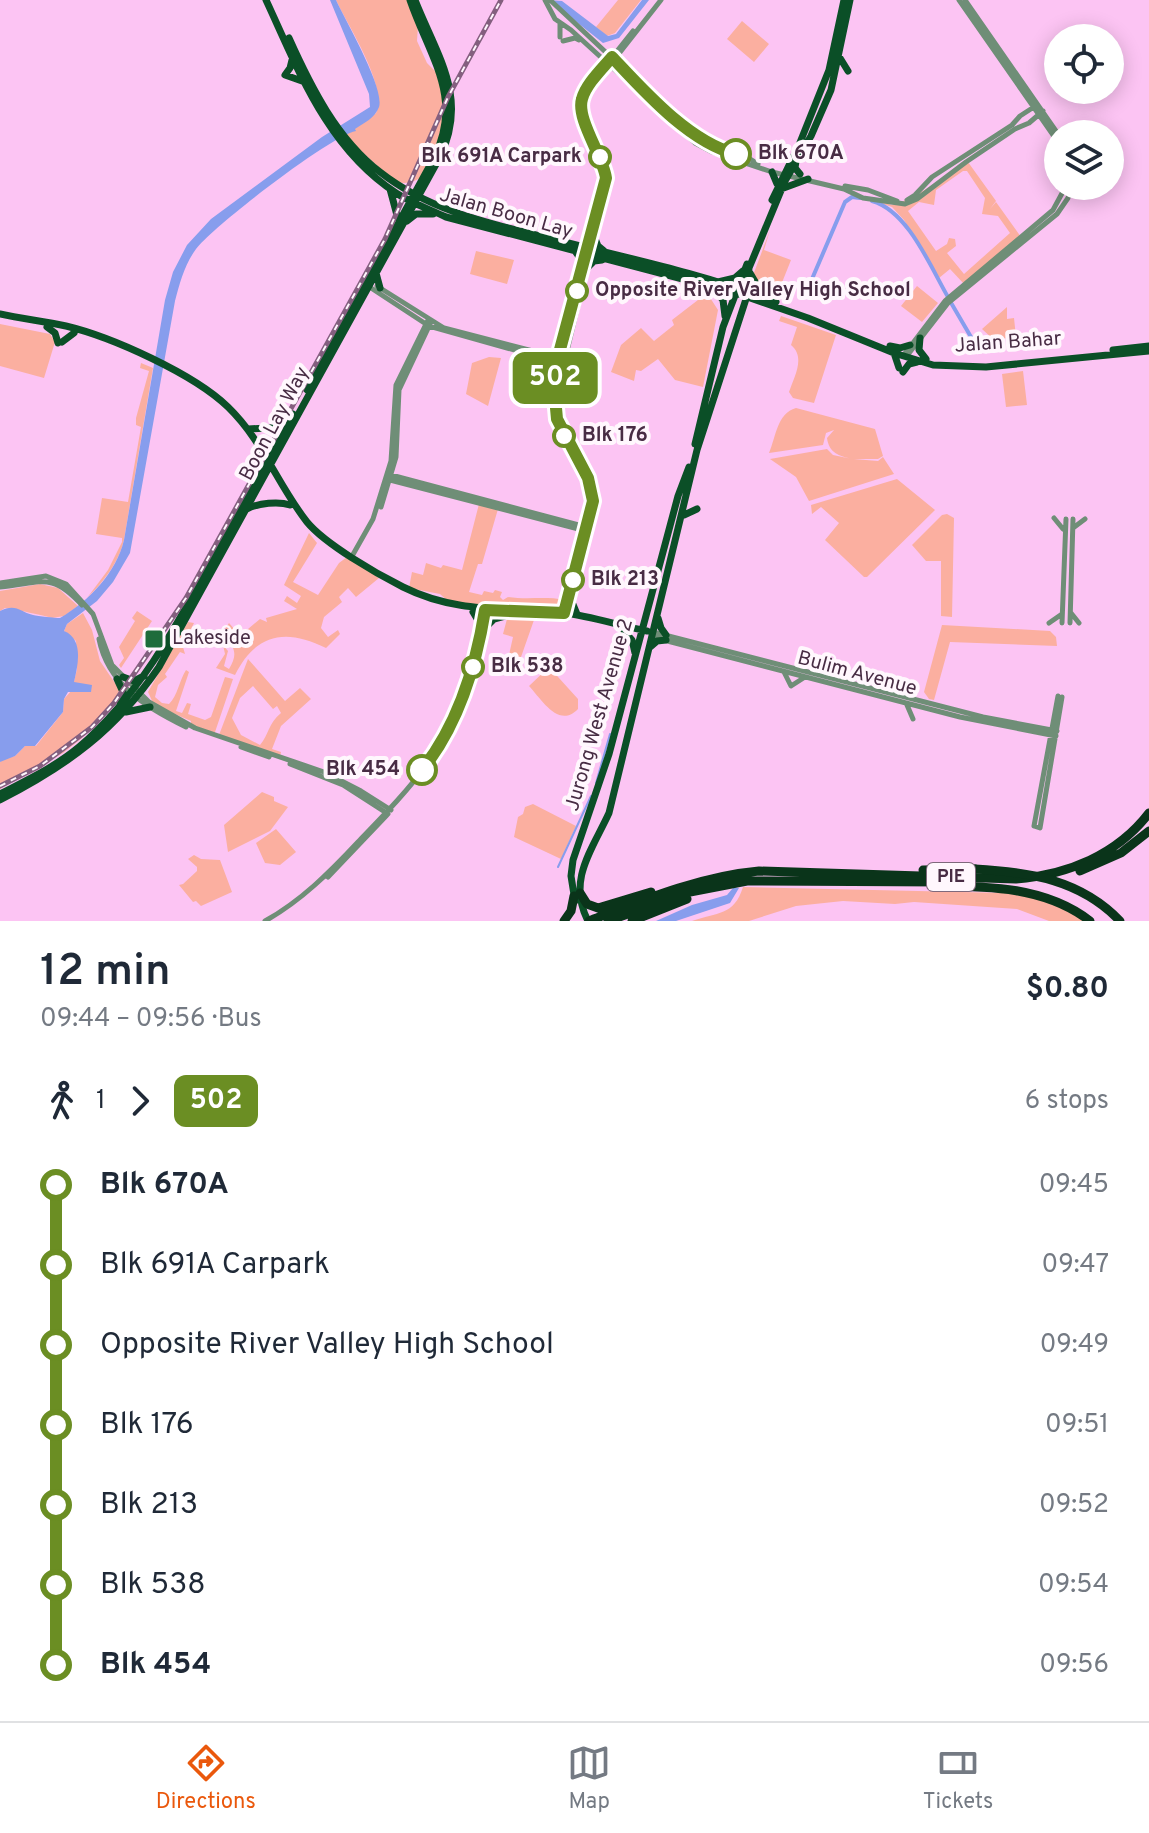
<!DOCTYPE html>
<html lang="en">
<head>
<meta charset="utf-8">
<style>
  body { margin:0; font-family:Overpass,sans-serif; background:#f2f2f3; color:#1f2937; height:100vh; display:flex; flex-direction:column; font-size:30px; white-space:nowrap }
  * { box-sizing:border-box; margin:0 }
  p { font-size:26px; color:#747a83 }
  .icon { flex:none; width:44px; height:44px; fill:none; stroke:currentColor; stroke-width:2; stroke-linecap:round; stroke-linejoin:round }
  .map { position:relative; height:921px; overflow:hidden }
  .sheet { display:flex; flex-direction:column; background:#fff; flex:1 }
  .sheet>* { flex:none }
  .badge { padding:0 16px; border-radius:12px; font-size:28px; line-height:52px }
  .buttons { position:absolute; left:1044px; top:24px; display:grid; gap:16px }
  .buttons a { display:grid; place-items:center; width:80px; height:80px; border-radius:50%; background:#fff; box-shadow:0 4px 20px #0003; font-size:40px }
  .map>.badge { position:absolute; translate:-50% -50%; box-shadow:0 0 0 4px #fff }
  .legs { display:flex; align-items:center; gap:12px; height:88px; padding:0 40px; font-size:26px }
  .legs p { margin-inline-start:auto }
  .summary { display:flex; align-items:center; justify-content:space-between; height:136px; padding:0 40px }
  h1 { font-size:44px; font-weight:600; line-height:60px }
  ul { padding:0 40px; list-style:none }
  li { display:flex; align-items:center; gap:28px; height:80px; font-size:30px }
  li i { display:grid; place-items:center; width:12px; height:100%; margin:0 10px; background:currentColor }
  li i::after { content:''; width:20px; height:20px; margin:-10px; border:6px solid; border-radius:50%; background:#fff }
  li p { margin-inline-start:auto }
  li:first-child i { background:linear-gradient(#0000 50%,currentColor 0) }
  li:last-child i { background:linear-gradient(currentColor 50%,#0000 0) }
  .tab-bar { display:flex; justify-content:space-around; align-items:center; height:112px; border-top:2px solid #e0e1e3; background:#fff; font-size:22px; color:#747a83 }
  .tab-bar a { display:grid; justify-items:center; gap:4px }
  .tab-bar .selected { color:#ea580c }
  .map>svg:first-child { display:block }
  .green { fill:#fbafa0; fill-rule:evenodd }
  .water { fill:#879ded }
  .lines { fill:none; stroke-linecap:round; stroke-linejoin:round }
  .stream { stroke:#879ded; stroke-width:2 }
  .canal { stroke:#879ded; stroke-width:4 }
  .minor { stroke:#6f8e77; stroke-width:5 }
  .major { stroke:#0b4f27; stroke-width:7 }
  .highway { stroke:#0a341a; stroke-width:9 }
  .rail-casing { stroke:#845f7f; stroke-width:5 }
  .rail { stroke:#fff7fd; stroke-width:2; stroke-dasharray:6; stroke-linecap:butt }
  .highway-bridge { stroke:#0a341a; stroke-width:9 }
  .line-1-casing { stroke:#fff; stroke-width:18 }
  .line-1 { stroke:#6b8e23; stroke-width:12 }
  .stop-1-dot { fill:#fff; stroke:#6b8e23; stroke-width:4 }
  .poi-dot { fill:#1e6c3b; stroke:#fff7fd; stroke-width:3 }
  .labels { text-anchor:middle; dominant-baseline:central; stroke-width:8; stroke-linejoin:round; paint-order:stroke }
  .shield { fill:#fff7fd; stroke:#7f697c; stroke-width:2 }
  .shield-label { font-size:18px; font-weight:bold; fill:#482c44 }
  .stop-label { font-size:20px; font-weight:bold; fill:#482c44; stroke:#fff7fd; text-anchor:start }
  .street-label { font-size:20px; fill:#482c44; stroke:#fff7fd }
  .poi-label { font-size:20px; fill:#482c44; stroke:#fff7fd; text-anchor:start }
</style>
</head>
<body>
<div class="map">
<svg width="1149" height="921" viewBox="0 0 1149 921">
  <rect width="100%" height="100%" fill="#fcc4f3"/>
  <path class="green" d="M336 0H408L418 25 417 41 427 63 438 74 447 120 423 176C413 183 407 184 395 182L348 139 347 134 376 113C388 86 348 26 336 0Z
    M618 0H641L615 33 607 36 596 27Z
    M742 21 769 44 754 62 727 39Z
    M968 162 996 201 990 209 996 202 1021 237 964 284 950 269 939 278 904 220 892 207 862 197 892 205 912 198ZM963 171H967L985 198 982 214 998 216 1010 233 964 274 947 253 956 246 955 239 949 238 947 244 936 251 908 211 919 202 934 205 936 190Z
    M770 230 764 250 791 260 777 295 756 289 752 278Z
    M476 251 514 260 507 284 470 274Z
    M917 286 938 303 922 322 901 306Z
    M707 293 718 310 703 387 675 380 658 359 641 371 636 370 634 381 611 372 621 345 641 328 654 341 674 325 672 320Z
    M1007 307V319L1014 318 1016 337 994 340 982 329Z
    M781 316 836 335 814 403 793 398 789 392C794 377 806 357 791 345L797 327 779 321Z
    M0 324 50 334 55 342 44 378 0 366Z
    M489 357 501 358 488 406 466 394 472 363Z
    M141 363 153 368 124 540C119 562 103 583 87 598L108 570 122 542V538L96 534 102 498 128 502 141 427 136 425V418L149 371 140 368Z
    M1023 371 1027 405 1006 407 1002 374Z
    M796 408 875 429 883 456 878 459H854L878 461 883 457 894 474 809 501 796 477 770 459 827 449 833 455 852 459C839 456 829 453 827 438L834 430 826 433 823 445 769 453C776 437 777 413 796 408Z
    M897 479 935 510 867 577H864L825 540 839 523 821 507 812 514 811 505Z
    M479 504 498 509 482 564H478L469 592 482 595 484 591 493 593 495 590 502 592 500 597 503 600 508 597C527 600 547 596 564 600L559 612 449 602 440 594 409 588 412 572 423 575 426 563 441 568 443 565 462 570Z
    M947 514 954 518 952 617 941 616V561H926L912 545 942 515Z
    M309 533 317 543 293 582 318 595 339 563 347 557 379 578 356 597 348 588 339 597 342 602 324 617 321 628 328 637 338 630 340 634 326 648C286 628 256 633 235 675L216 668 225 654 223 645 228 651 224 666 229 669C237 655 236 650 226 637L220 642 219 638 229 623 236 631 248 629 260 619 267 622 266 618 297 609 284 601 287 596 297 603 301 596 284 585Z
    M40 584 58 588 78 606 64 616 52 618C47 616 13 609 5 608L0 611V591Z
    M137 611 152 621 121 668 119 665 124 658 119 647 135 621 132 618Z
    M83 613 92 630 100 661 119 689 118 700 82 738 63 753 0 789V762L5 758 15 756 25 746H36L63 712 64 699 72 690 77 669 76 641 64 631 67 624Z
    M507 619 534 620 521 657 509 655 513 637 503 634Z
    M188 622 194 623 191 629 194 631 183 647 185 654 180 652 165 674 167 677 158 685 155 697 162 703 169 704C178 695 179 681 186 670L189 672 176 711 182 713 187 703 191 704 188 714 205 720 211 717 225 677 233 679 214 735 191 726V721L154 705 148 692Z
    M942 625 1050 631 1056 637 1057 646 950 642 934 700 929 699 924 692Z
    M248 659 285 701 300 688 311 699 281 726 272 749 281 752 280 757 219 735ZM253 686 273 709 277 706 281 713C268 724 269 734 260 745L241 735 232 718 240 698Z
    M549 667 578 699V709C559 729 542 700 529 686Z
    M262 792 274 797V801L288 807 270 831 228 852 224 825Z
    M533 804 576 826 561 859 514 837 518 817 523 814 525 807Z
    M276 829 296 852 280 865 265 863 256 843Z
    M194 855 201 859 220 860 232 892 201 906 196 901 193 902 179 885 183 884 197 871V867L188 859Z
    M743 887 1007 893 1048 901 1085 921H1049L1017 909 914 902 895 904 843 901 796 906 749 921H692C717 912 734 916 743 887Z"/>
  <path class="water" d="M330 0H336C345 20 385 88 379 107 375 118 364 123 355 129L356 131C332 135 213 226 196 249 185 264 180 282 175 301L130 553 113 582 97 601 67 624 64 631C84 639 78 665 74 682L92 685 91 692H68L64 699 63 712 35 746H25L15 756 0 762V611C16 603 20 612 33 615 38 616 55 618 60 618 89 601 116 573 124 540L165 300 173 272 187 245 211 219 322 137 370 107 369 94Z
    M549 0 562 1 608 36 616 34 642 0H649L619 38 603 43Z
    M733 888H739L730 903 676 921H656L692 905 727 895Z"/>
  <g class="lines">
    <path class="stream" d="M596 783 610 734
      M558 867 591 796"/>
    <path class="canal" d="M872 201C908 211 930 266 948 297
      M806 293 845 202 852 197 860 198
      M950 301 978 349"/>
    <path class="minor" d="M545 0 555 19 571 30 695 143 712 152 772 172 844 189 863 198 905 204 917 199 966 162 1015 129 1029 123 1043 111
      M550 0 691 132 720 149 747 157 758 164
      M959 0 1058 142
      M965 0 1058 134
      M560 37V24
      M563 41 575 38 579 40
      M587 89 633 31
      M845 186 868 190 897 201
      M907 200 915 195 932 177 1012 125 1020 116 1037 105
      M368 286 429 326 557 362
      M377 286 444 328 560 358
      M903 356 945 301 1053 210 1066 186
      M906 357 948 303 1057 214 1068 198 1071 186
      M554 393 558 357 565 336
      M554 403C558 438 590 464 593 496 594 507 591 517 588 528
      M391 475 590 528
      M390 480 590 532
      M381 507 396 457 399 390 431 322
      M1054 518 1063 529
      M1073 528 1085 519
      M351 558 373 519 391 461 396 385 428 320
      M0 583 46 576 66 584 93 614 112 665 149 702 195 728 324 772 361 791 391 810
      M0 587C40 584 50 570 82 605
      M1071 613 1079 623
      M564 617 583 545
      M567 618 598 502C593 462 560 436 557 392L609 178 584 104 588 93 661 0
      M1049 623 1062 614
      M1062 623 1066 519
      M1070 623 1073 519
      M653 632 983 717 1057 731
      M652 637 960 717 1056 736
      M99 639C108 685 147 708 186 727
      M481 652 489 610
      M784 672 791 686 805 677
      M907 705 913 719
      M241 747 269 757
      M290 764 343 785 388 814
      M1034 826 1040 828 1062 697
      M1034 826 1058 696
      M328 877 387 815
      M265 921C301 901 330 872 358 842 382 817 407 792 427 764 460 719 477 664 485 610"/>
    <path class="major" d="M266 0C299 71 327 148 396 193 411 203 429 209 446 217L736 293 808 318 894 353 933 365 986 367 1149 351
      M289 38C311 87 337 139 380 172 432 213 497 225 560 241 632 259 707 275 776 302
      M840 58 848 71
      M292 60 290 68 285 75 302 81
      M796 161 795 168 800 174
      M772 172 777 184
      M390 189 398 219
      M781 189 808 179
      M772 200 799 145 829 70 844 0
      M407 221 416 214H433
      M594 236 598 246 604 251
      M575 251 580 258 583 269
      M586 269 594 261 602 260
      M376 273 380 288
      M750 273 764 297
      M718 282 735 278 743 271
      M714 289 723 300 725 316
      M0 314C22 319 44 321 66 326 112 337 194 374 228 407 263 441 278 485 307 522 325 544 377 574 403 587 457 614 506 607 564 613 591 616 620 626 647 631
      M47 327 55 333 58 343
      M920 338 919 350 926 359
      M62 342 74 333
      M890 346 900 348 910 345
      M1113 350 1149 346
      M894 353 899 368
      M903 372 909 364 917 362
      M307 390 434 158C464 97 430 58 410 0
      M248 429 286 427
      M695 444 723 327 747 264
      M247 509C258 503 279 501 290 505
      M684 515 697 509
      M572 602 577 614
      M473 612 482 627
      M658 618 661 628 666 635
      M486 627 494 619 505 616
      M624 631 632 640 635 653
      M650 647 657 641 666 640
      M123 677 134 681 144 676
      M117 679 123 692 120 702
      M126 712 150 707
      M0 794C27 780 55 767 79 747 143 692 179 621 219 548 243 503 268 459 293 414
      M0 800C68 765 115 731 159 667L440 157C469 97 437 56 415 0
      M575 901 571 876 573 860 609 754 678 496 689 467
      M588 921C567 880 592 850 609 813L697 450 746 299 749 268 785 181 811 136 831 90 850 0"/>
    <path class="highway" d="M923 870 975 869
      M1080 871 1121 853 1149 831
      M936 886C989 886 1046 887 1090 921
      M580 893 587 904 598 908 651 892
      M564 921 571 911 574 896
      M589 921C643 900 701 876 759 871L1016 879C1067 875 1117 855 1149 813
      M608 921 690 892 747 881 943 882
      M632 921 687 899"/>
    <defs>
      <path id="rail" d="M0 786 40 766 92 727 114 703 186 598 385 239 448 97 501 0"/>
    </defs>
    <use href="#rail" class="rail-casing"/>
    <use href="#rail" class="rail"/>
    <path class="highway-bridge" d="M975 869C1030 872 1081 880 1120 921"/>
  </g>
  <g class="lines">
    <defs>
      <path id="line-1" d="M422 770C458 725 476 666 485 610L564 613 593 501 588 478 557 419 554 386 558 357 606 178C603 156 576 119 582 99 586 84 602 69 612 57 644 91 689 142 736 154"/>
    </defs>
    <use href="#line-1" class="line-1-casing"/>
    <use href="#line-1" class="line-1"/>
  </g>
  <g class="stop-1-dot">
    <circle cx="736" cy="154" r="14"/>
    <circle cx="600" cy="157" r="10"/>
    <circle cx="577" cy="291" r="10"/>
    <circle cx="564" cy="436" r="10"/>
    <circle cx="573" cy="580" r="10"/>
    <circle cx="473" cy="667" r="10"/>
    <circle cx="422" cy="770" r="14"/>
  </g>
  <rect class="poi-dot" x="144" y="629" width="20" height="20" rx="4"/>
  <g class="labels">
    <rect class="shield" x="927" y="863" width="48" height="28" rx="6"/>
    <g class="shield-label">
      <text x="951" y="877">PIE</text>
    </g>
    <g class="stop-label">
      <text x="758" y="154">Blk 670A</text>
      <text x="582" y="157" text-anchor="end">Blk 691A Carpark</text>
      <text x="595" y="291">Opposite River Valley High School</text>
      <text x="582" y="436">Blk 176</text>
      <text x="591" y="580">Blk 213</text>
      <text x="491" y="667">Blk 538</text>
      <text x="400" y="770" text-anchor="end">Blk 454</text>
    </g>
    <g class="street-label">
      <text transform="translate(506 214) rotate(16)">Jalan Boon Lay</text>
      <text transform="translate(1008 343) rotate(-4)">Jalan Bahar</text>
      <text transform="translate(275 424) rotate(-62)">Boon Lay Way</text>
      <text transform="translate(857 674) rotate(15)">Bulim Avenue</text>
      <text transform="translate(600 715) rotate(-74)">Jurong West Avenue 2</text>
    </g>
    <g class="poi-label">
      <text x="172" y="639">Lakeside</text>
    </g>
  </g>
</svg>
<div class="buttons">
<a><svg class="icon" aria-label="locate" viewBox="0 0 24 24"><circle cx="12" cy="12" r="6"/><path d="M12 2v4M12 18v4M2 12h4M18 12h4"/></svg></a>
<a><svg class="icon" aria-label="layers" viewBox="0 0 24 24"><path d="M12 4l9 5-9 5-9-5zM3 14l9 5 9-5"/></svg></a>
</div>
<b class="badge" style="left:555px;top:378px;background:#6b8e23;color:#fff">502</b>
</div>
<section class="sheet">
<div class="summary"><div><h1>12 min</h1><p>09:44 – 09:56 · Bus</p></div><b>$0.80</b></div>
<div class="legs"><svg class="icon" aria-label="walk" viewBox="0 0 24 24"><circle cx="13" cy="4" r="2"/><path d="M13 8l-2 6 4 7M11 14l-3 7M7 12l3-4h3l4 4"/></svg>1<svg class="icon" aria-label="forward" viewBox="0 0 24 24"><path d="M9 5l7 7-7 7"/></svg><b class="badge" style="background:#6b8e23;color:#fff">502</b><p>6 stops</p></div>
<ul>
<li><i style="color:#6b8e23"></i><b>Blk 670A</b><p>09:45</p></li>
<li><i style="color:#6b8e23"></i><span>Blk 691A Carpark</span><p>09:47</p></li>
<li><i style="color:#6b8e23"></i><span>Opposite River Valley High School</span><p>09:49</p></li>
<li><i style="color:#6b8e23"></i><span>Blk 176</span><p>09:51</p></li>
<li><i style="color:#6b8e23"></i><span>Blk 213</span><p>09:52</p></li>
<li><i style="color:#6b8e23"></i><span>Blk 538</span><p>09:54</p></li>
<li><i style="color:#6b8e23"></i><b>Blk 454</b><p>09:56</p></li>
</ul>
</section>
<nav class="tab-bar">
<a class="selected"><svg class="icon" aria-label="directions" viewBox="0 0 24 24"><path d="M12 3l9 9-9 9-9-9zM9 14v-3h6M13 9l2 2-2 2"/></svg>Directions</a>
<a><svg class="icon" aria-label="map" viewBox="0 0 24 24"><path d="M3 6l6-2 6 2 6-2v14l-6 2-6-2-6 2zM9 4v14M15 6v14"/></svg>Map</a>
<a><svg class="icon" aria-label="tickets" viewBox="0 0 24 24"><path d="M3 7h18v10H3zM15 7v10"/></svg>Tickets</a>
</nav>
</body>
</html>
